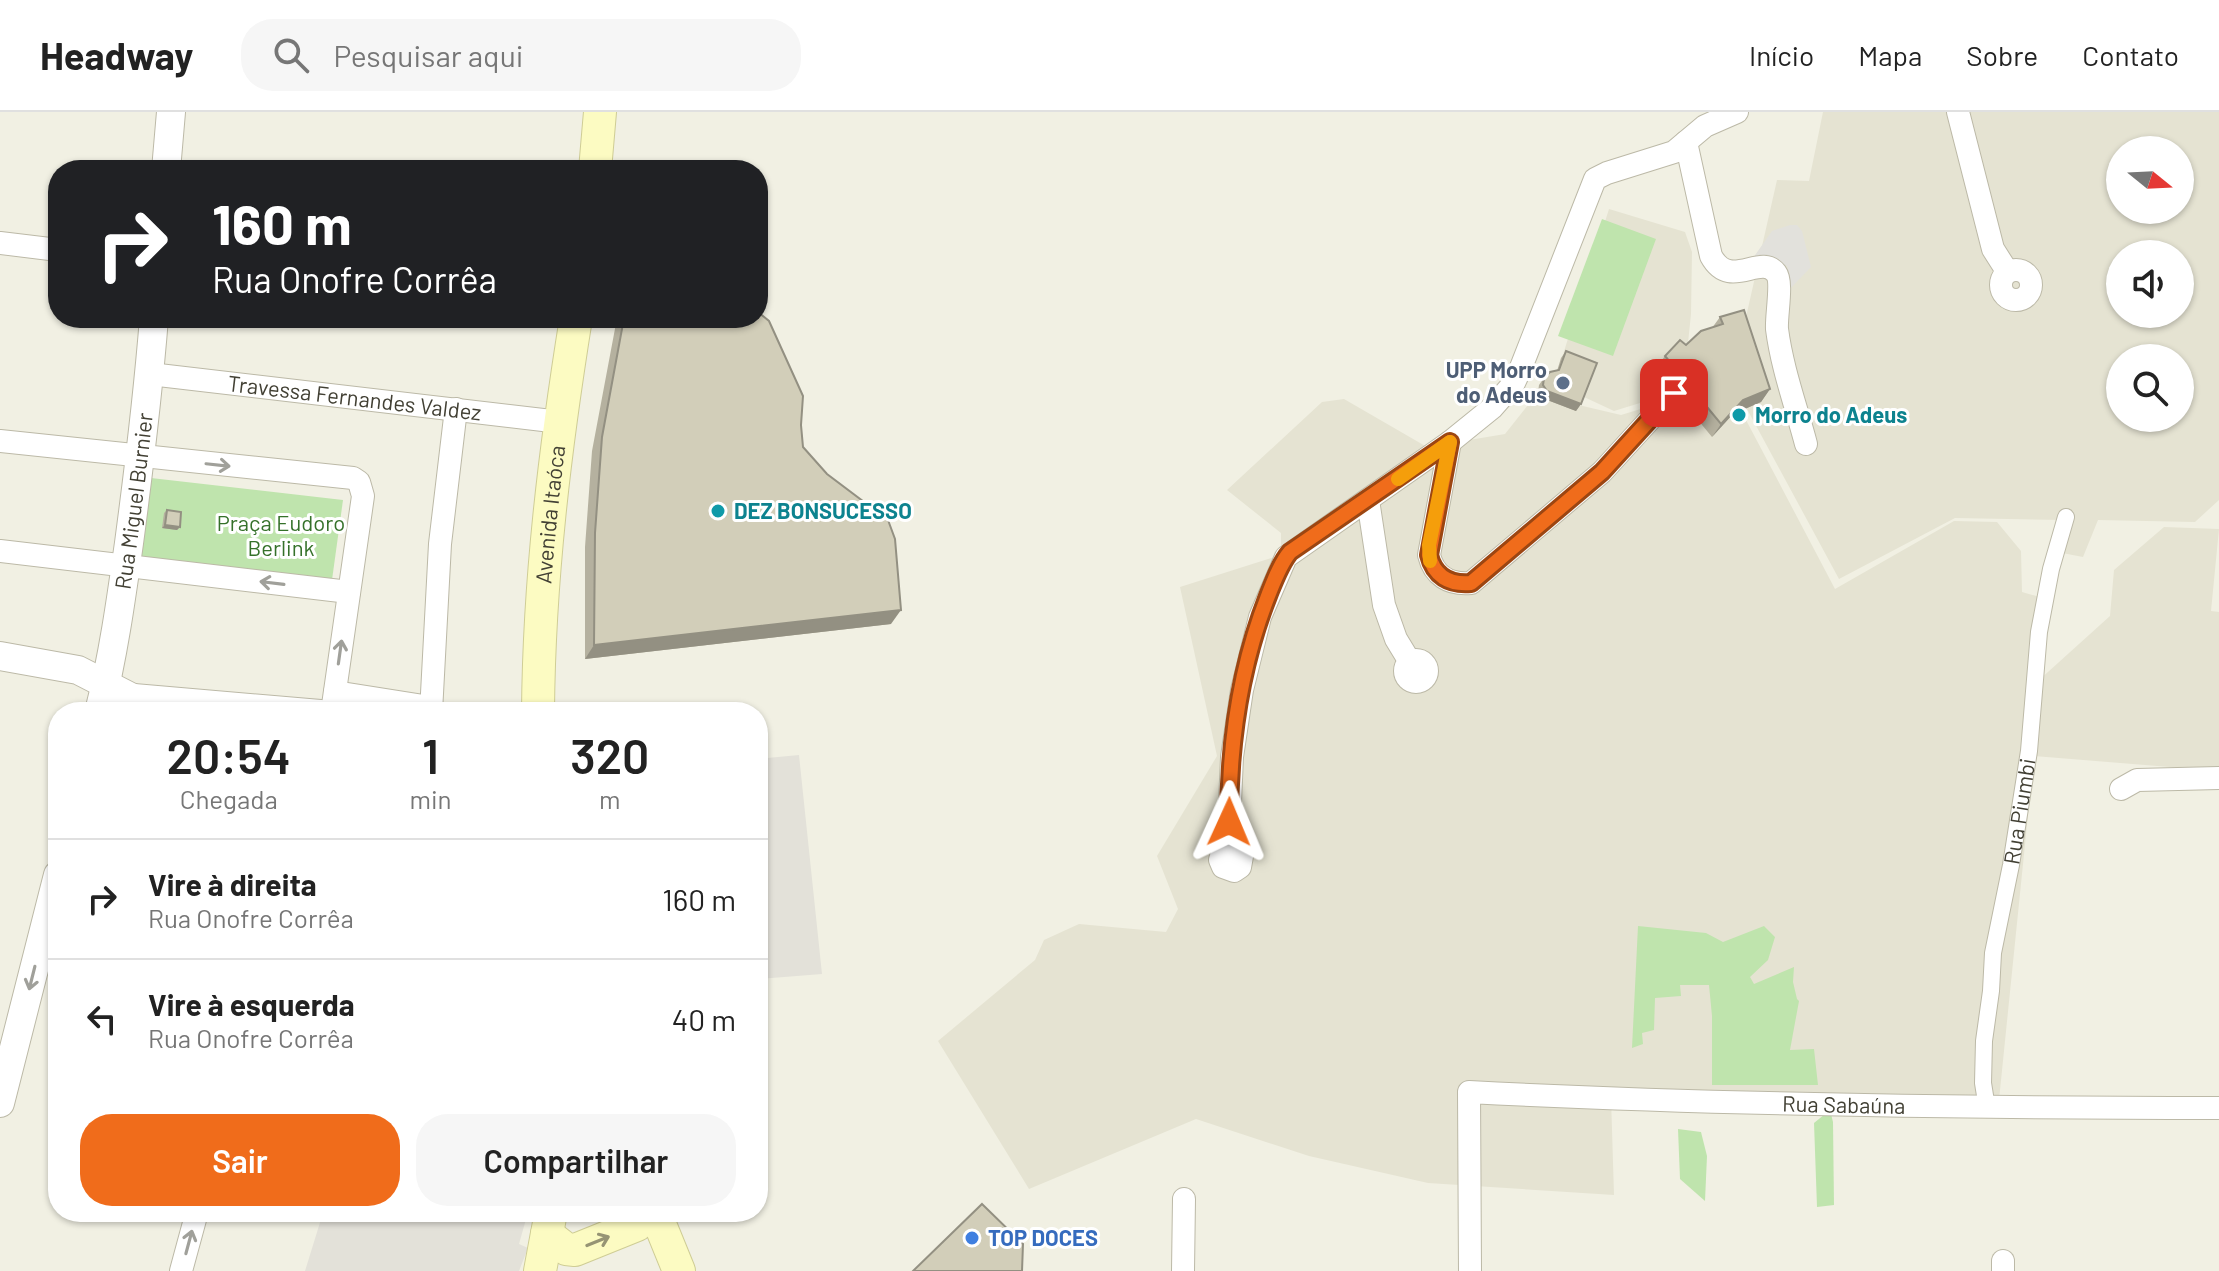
<!DOCTYPE html>
<html lang="pt">
<head>
<meta charset="utf-8">
<style>
  :root { --surface:#fff; --page:#f6f6f6; --text:#222; --muted:#767676; --line:#e0e0e0; --accent:#f06c1b }
  body { margin:0; font-family:Barlow,sans-serif; background:var(--page); color:var(--text); height:100vh; display:flex; flex-direction:column; font-size:30px; white-space:nowrap }
  * { box-sizing:border-box; margin:0 }
  p { font-size:26px; color:var(--muted) }
  .icon { flex:none; width:44px; height:44px; fill:none; stroke:currentColor; stroke-width:2; stroke-linecap:round; stroke-linejoin:round }
  .map { position:relative; flex:1; overflow:hidden }
  .panel { position:absolute; left:48px; top:590px; width:720px; height:520px; display:flex; flex-direction:column; background:var(--surface); border-radius:32px; box-shadow:0 2px 6px #0004 }
  .panel>* { flex:none }
  .banner { position:absolute; left:48px; top:48px; width:720px; height:168px; border-radius:32px; box-shadow:0 2px 6px #0004; background:#202124; color:#fff; overflow:hidden }
  .needle { width:52px; rotate:108deg }
  .tools { position:absolute; left:2106px; top:24px; display:grid; gap:16px }
  .tools a { display:grid; place-items:center; width:88px; height:88px; border-radius:50%; background:var(--surface); box-shadow:0 2px 6px #0004; font-size:40px }
  .pin { position:absolute; display:grid; place-items:center; width:68px; height:68px; color:#fff; margin:-34px; border-radius:16px; box-shadow:0 4px 12px #0006 }
  .me { position:absolute; width:88px; margin:-44px; rotate:1deg; stroke-linejoin:round; filter:drop-shadow(0 0 6px #0008) }
  .turn { display:flex; align-items:center; gap:28px; height:168px; padding:0 32px; font-size:36px }
  .turn .icon { width:104px; height:104px; stroke-width:2.5 }
  .turn b { display:block; font-size:56px; line-height:68px }
  .eta { display:flex; justify-content:space-evenly; align-items:center; height:136px; text-align:center }
  .eta b { font-size:48px; font-weight:600; line-height:56px }
  .primary-button { display:flex; gap:16px; margin-top:auto; padding:16px 32px }
  .primary-button a { flex:1; height:92px; border-radius:32px; background:var(--accent); color:#fff; font-size:32px; font-weight:600; line-height:92px; text-align:center }
  .primary-button a+a { background:var(--page); color:var(--text) }
  ul { padding:0; list-style:none }
  li { display:flex; align-items:center; gap:24px; height:120px; padding:0 32px; border-top:2px solid var(--line) }
  li div { flex:1 }
  li b { display:block; font-size:30px }
  li em { font-style:normal }
  header { display:flex; align-items:center; gap:48px; box-sizing:border-box; height:112px; padding:0 40px; background:var(--surface); border-bottom:2px solid var(--line) }
  header strong { font-size:38px }
  nav { display:flex; gap:44px; margin-inline-start:auto; font-size:28px }
  .search { width:560px; height:72px; background:var(--page); display:flex; align-items:center; gap:20px; box-sizing:border-box; padding:0 28px; border-radius:32px; color:var(--muted); font-size:30px }
  .map>svg:first-child { display:block }
  .residential { fill:#e5e3d2; fill-rule:evenodd }
  .industrial { fill:#e3e1d9 }
  .green { fill:#bfe4ad }
  .parking { fill:#e2e1dc }
  .lines { fill:none; stroke-linecap:round; stroke-linejoin:round }
  .pedestrian-casing { stroke:#bcb9a7; stroke-width:18 }
  .minor-casing { stroke:#bcb9a7; stroke-width:24 }
  .tertiary-casing { stroke:#bcb9a7; stroke-width:30 }
  .secondary-casing { stroke:#cfcd95; stroke-width:34 }
  .pedestrian { stroke:#fff; stroke-width:16 }
  .minor { stroke:#fff; stroke-width:22 }
  .tertiary { stroke:#fff; stroke-width:28 }
  .secondary { stroke:#fcfbc2; stroke-width:32 }
  .wall { fill:#b5b19f }
  .shaded-wall { fill:#939082 }
  .building { fill:#d2ceb9; stroke:#939082; stroke-width:2 }
  .oneway { stroke:#a0a09a }
  .oneway2 { stroke:#969474 }
  .route-casing { stroke:#9c4612; stroke-width:20 }
  .route { stroke:#f06c1b; stroke-width:14 }
  .slow { stroke:#f59e0b; stroke-width:14 }
  .service-dot { fill:#5c6f8a; stroke:#fff; stroke-width:3 }
  .culture-dot { fill:#0f9aa8; stroke:#fff; stroke-width:3 }
  .shop-dot { fill:#3f7fe0; stroke:#fff; stroke-width:3 }
  .labels { text-anchor:middle; stroke-width:6; stroke-linejoin:round; paint-order:stroke }
  .service-label { font-size:22px; font-weight:bold; fill:#4e5e75; stroke:#fff; text-anchor:end }
  .street-label { font-size:22px; fill:#424034; stroke:#fff }
  .culture-label { font-size:22px; font-weight:bold; fill:#0d838f; stroke:#fff; text-anchor:start }
  .park-label { font-size:22px; fill:#35712a; stroke:#fff }
  .shop-label { font-size:22px; font-weight:bold; fill:#366cbe; stroke:#fff; text-anchor:start }
</style>
</head>
<body>
<header>
<strong>Headway</strong>
<div class="search"><svg class="icon" aria-label="search" viewBox="0 0 24 24"><circle cx="10" cy="10" r="6"/><path d="M15 15l6 6"/></svg>Pesquisar aqui</div>
<nav><a>Início</a><a>Mapa</a><a>Sobre</a><a>Contato</a></nav>
</header>
<div class="map">
<svg width="2219" height="1159" viewBox="0 0 2219 1159">
  <rect width="100%" height="100%" fill="#f1f0e3"/>
  <!-- residential -->
  <g class="residential">
    <path d="M1823,0h396v388l-24,22 -97,-2 -15,37 -26,-5 7,-32 -109,-2 -116,61 -99,-183 -61,-5 -65,20 -60,-28 55,-174 76,23 7,20 -1,62 -3,29 51,5 38,-168 32,1zM2120,38h60v60h-60zM2120,142h60v60h-60zM2120,246h60v60h-60z"/>
    <path d="M1536,283l85,20 62,-19 53,5 99,188 119,-68 43,1 24,29 1,41 28,8 -12,81 72,-65 4,-46 50,-43 55,2 -8,82 8,1v159l-185,-15 -35,344 -388,-3 3,98 -186,-12 -119,-27 -113,-37 -167,70 -91,-148 97,-81 9,-20 35,-16 87,8 12,-23 -21,-53 60,-100 -37,-169 101,-32v-22l-54,-43 95,-88 22,-3 83,48 78,-13z"/>
  </g>
  <!-- industrial -->
  <g class="industrial">
    <path d="M799,643l23,219 -64,5v-220z"/>
    <path d="M308,1100h220l-9,32 9,4 -9,23h-214l17,-55z"/>
  </g>
  <!-- green -->
  <g class="green">
    <path d="M1602,107l54,20 -43,117 -55,-20z"/>
    <path d="M151,366l192,22 -11,80 -192,-22z"/>
    <path d="M1638,814l68,7 17,9 41,-16 11,11 -7,23 -18,17 4,7 40,-17 -1,15 4,17 2,2 -9,49 24,-1 4,36h-106v-69l-3,-31h-29l1,11 -26,2 -1,32 -12,3 1,11 -11,4z"/>
    <path d="M1830,998l3,12 1,83 -17,2 -3,-84z"/>
    <path d="M1678,1017l23,3 6,24 -2,45 -25,-22z"/>
  </g>
  <!-- parking -->
  <path class="parking" d="M1790,113h7l5,6 9,36 -24,25 2,-14 -2,-12 -34,-8 19,-27z"/>
  <g class="lines">
    <defs>
      <g id="pedestrian">
        <path id="s1" d="M1987,996l-4,-25 1,-42 7,-50 2,-38 18,-88 18,-114 10,-119 12,-63 15,-52"/>
      </g>
      <g id="minor">
        <path d="M1958,0l35,137 14,22"/>
        <path d="M1686,30l25,114c19,35 49,-3 65,17 7,9 0,43 1,56 5,39 19,77 29,115"/>
        <path d="M0,131l58,7"/>
        <circle cx="2016" cy="173" r="15"/>
        <path id="s2" d="M150,262l410,48"/>
        <path d="M0,329l353,37 6,4 4,14 -31,216"/>
        <path d="M1450,330l-21,113c5,21 20,30 42,28l131,-111 72,-79"/>
        <path d="M1368,388l16,105 12,34 14,23"/>
        <path d="M0,439l349,41"/>
        <circle cx="1416" cy="559" r="11"/>
        <path d="M335,580l95,15"/>
        <path d="M134,583l198,17"/>
        <path d="M431,600l9,-168 16,-135"/>
        <path d="M2121,677l16,-9 82,-2"/>
        <path d="M1228,736l8,1 6,7 -2,11 -6,4 -11,-4 -3,-7 2,-7 6,-5 4,-91 10,-67 18,-73 26,-60 164,-115 42,-34 22,-25 6,-13 75,-191 12,-6 67,-21 31,-26 32,-14"/>
        <path d="M2003,1149v10"/>
        <path d="M181,1159l16,-59"/>
        <path d="M1183,1159l1,-72"/>
        <path id="s3" d="M1470,1159l-1,-179c250,13 500,16 750,16"/>
      </g>
      <g id="tertiary">
        <path d="M166,58l5,-58"/>
        <path d="M0,544l78,14 82,42"/>
        <path id="s4" d="M99,600c14,-55 22,-112 30,-169 10,-75 19,-150 25,-225"/>
        <path d="M0,991l58,-228"/>
      </g>
      <g id="secondary">
        <path d="M595,58l5,-58"/>
        <path id="s5" d="M538,600c1,-133 17,-263 38,-394"/>
        <path d="M655,1100l24,59"/>
        <path d="M547,1122l19,15 9,1 62,-25 7,-13"/>
        <path d="M540,1159l11,-59"/>
      </g>
    </defs>
    <!-- pedestrian casing -->
    <use href="#pedestrian" class="pedestrian-casing"/>
    <!-- minor casing -->
    <use href="#minor" class="minor-casing"/>
    <!-- tertiary casing -->
    <use href="#tertiary" class="tertiary-casing"/>
    <!-- secondary casing -->
    <use href="#secondary" class="secondary-casing"/>
    <!-- pedestrian -->
    <use href="#pedestrian" class="pedestrian"/>
    <!-- minor -->
    <use href="#minor" class="minor"/>
    <!-- tertiary -->
    <use href="#tertiary" class="tertiary"/>
    <!-- secondary -->
    <use href="#secondary" class="secondary"/>
  </g>
  <!-- wall -->
  <g class="wall">
    <path d="M1720,205l50,72 -9,13 -28,12 -21,23 -28,-34 4,-8 -4,-12 -8,-4 -10,3 -11,-13 10,-13 21,-11 26,-17z"/>
    <path d="M617,206h141l43,107 2,22 88,177 -306,35v-112l7,-96z"/>
    <path d="M1566,239l15,53 -5,7 -34,-13 -4,-6 1,-7 5,-7 13,-7 4,-13z"/>
    <path d="M167,398l13,17 -3,3 -15,-2 2,-15z"/>
  </g>
  <!-- shaded-wall -->
  <g class="shaded-wall">
    <path d="M1686,254l-10,13 -10,3 9,-14z"/>
    <path d="M1770,277l-9,13 -28,12 -21,23 9,-13 22,-24z"/>
    <path d="M1547,279l34,13 -5,7 -34,-13z"/>
    <path d="M165,413l15,2 -3,3 -15,-2z"/>
    <path d="M901,498l-10,14 -306,35 9,-14z"/>
  </g>
  <!-- building -->
  <g class="building">
    <path d="M1744,198l26,79 -27,11 -22,24 -28,-34 4,-9 -3,-11 -8,-4 -11,2 -10,-12 15,-16 6,5 15,-14 22,-7 -3,-7z"/>
    <path d="M758,200l11,9 34,75 -2,29 2,22 24,27 61,46 7,19 6,71 -307,35 1,-112 7,-96 22,-119h134z"/>
    <path d="M1566,239l31,12 -16,41 -34,-13 -4,-6 1,-7 6,-6 9,-2z"/>
    <path d="M167,398l14,2 -1,15 -15,-2z"/>
    <path d="M982,1092l41,40 -1,27h-109z"/>
  </g>
  <!-- one-way arrows -->
  <defs><path id="oneway-shaft" d="M-6 0H5M1.5-3L5.5 0L1.5 3" fill="none" stroke-width="1.6" stroke-linecap="round" stroke-linejoin="round" transform="scale(2)"/></defs>
  <g class="oneway">
    <use href="#oneway-shaft" transform="translate(218 353) rotate(6)"/>
    <use href="#oneway-shaft" transform="translate(272 471) rotate(-173)"/>
    <use href="#oneway-shaft" transform="translate(340 540) rotate(-82)"/>
    <use href="#oneway-shaft" transform="translate(32 866) rotate(104)"/>
    <use href="#oneway-shaft" transform="translate(189 1130) rotate(-75)"/>
  </g>
  <use class="oneway2" href="#oneway-shaft" transform="translate(598 1129) rotate(-22)"/>
  <g class="lines">
    <defs>
      <path id="route" d="M1229,710c0,-76 11,-155 39,-226 6,-15 12,-32 22,-44l160,-110 -21,113c5,21 20,30 42,28l131,-111 72,-79"/>
    </defs>
    <!-- route casing -->
    <use href="#route" class="route-casing"/>
    <!-- route -->
    <use href="#route" class="route"/>
    <!-- slow -->
    <path class="slow" d="M1398,367l52,-37 -21,103 1,16"/>
  </g>
  <!-- markers -->
  <circle class="service-dot" cx="1563" cy="271" r="8"/>
  <g class="culture-dot">
    <circle cx="1739" cy="303" r="8"/>
    <circle cx="718" cy="399" r="8"/>
  </g>
  <circle class="shop-dot" cx="972" cy="1126" r="8"/>
  <g class="labels">
    <!-- service labels -->
    <g class="service-label">
      <text x="1547" y="266">UPP Morro<tspan x="1547" dy="25">do Adeus</tspan></text>
    </g>
    <!-- street labels -->
    <g class="street-label">
      <text dy="8" stroke="none"><textPath href="#s2" startOffset="206">Travessa Fernandes Valdez</textPath></text>
      <text dy="8" stroke="none"><textPath href="#s4" startOffset="214">Rua Miguel Burnier</textPath></text>
      <text dy="8" stroke="none"><textPath href="#s5" startOffset="198">Avenida Itaóca</textPath></text>
      <text dy="8" stroke="none"><textPath href="#s1" startOffset="300">Rua Piumbi</textPath></text>
      <text dy="8" stroke="none"><textPath href="#s3" startOffset="554">Rua Sabaúna</textPath></text>
    </g>
    <!-- culture labels -->
    <g class="culture-label">
      <text x="1755" y="311">Morro do Adeus</text>
      <text x="734" y="407">DEZ BONSUCESSO</text>
    </g>
    <!-- park labels -->
    <g class="park-label">
      <text x="281" y="419">Praça Eudoro<tspan x="281" dy="25">Berlink</tspan></text>
    </g>
    <!-- shop labels -->
    <g class="shop-label">
      <text x="988" y="1134">TOP DOCES</text>
    </g>
  </g>
</svg>
<div class="tools">
<a><svg class="needle" viewBox="-14 -14 28 28"><path d="M0-13l5 13h-10z" fill="#e53935"/><path d="M0 13l5-13h-10z" fill="#767676"/></svg></a>
<a><svg class="icon" aria-label="sound" viewBox="0 0 24 24"><path d="M4 9h4l5-4v14l-5-4H4zM17 9q2 3 0 6"/></svg></a>
<a><svg class="icon" aria-label="search" viewBox="0 0 24 24"><circle cx="10" cy="10" r="6"/><path d="M15 15l6 6"/></svg></a>
</div>
<div class="pin" style="left:1674px;top:281px;background:#d93025"><svg class="icon" aria-label="arrive" viewBox="0 0 24 24"><path d="M6 21V4h12l-3 4 3 4H6"/></svg></div>
<svg class="me" style="left:1229px;top:710px" viewBox="-20 -20 40 40"><path d="M0-17L14 15 0 8-14 15z" fill="#f06c1b" stroke="#fff" stroke-width="4"/></svg>
<div class="banner">
<div class="turn"><svg class="icon" aria-label="right" viewBox="0 0 24 24"><path d="M7 20v-9h11M14 6l5 5-5 5"/></svg><div><b>160 m</b>Rua Onofre Corrêa</div></div>
</div>
<section class="panel">
<div class="eta">
<div><b>20:54</b><p>Chegada</p></div>
<div><b>1</b><p>min</p></div>
<div><b>320</b><p>m</p></div>
</div>
<ul>
<li><svg class="icon" aria-label="right" viewBox="0 0 24 24"><path d="M7 20v-9h11M14 6l5 5-5 5"/></svg><div><b>Vire à direita</b><p>Rua Onofre Corrêa</p></div><em>160 m</em></li>
<li><svg class="icon" aria-label="left" viewBox="0 0 24 24"><path d="M17 20v-9H6M10 6l-5 5 5 5"/></svg><div><b>Vire à esquerda</b><p>Rua Onofre Corrêa</p></div><em>40 m</em></li>
</ul>
<div class="primary-button"><a>Sair</a><a>Compartilhar</a></div>
</section>
</div>
</body>
</html>
